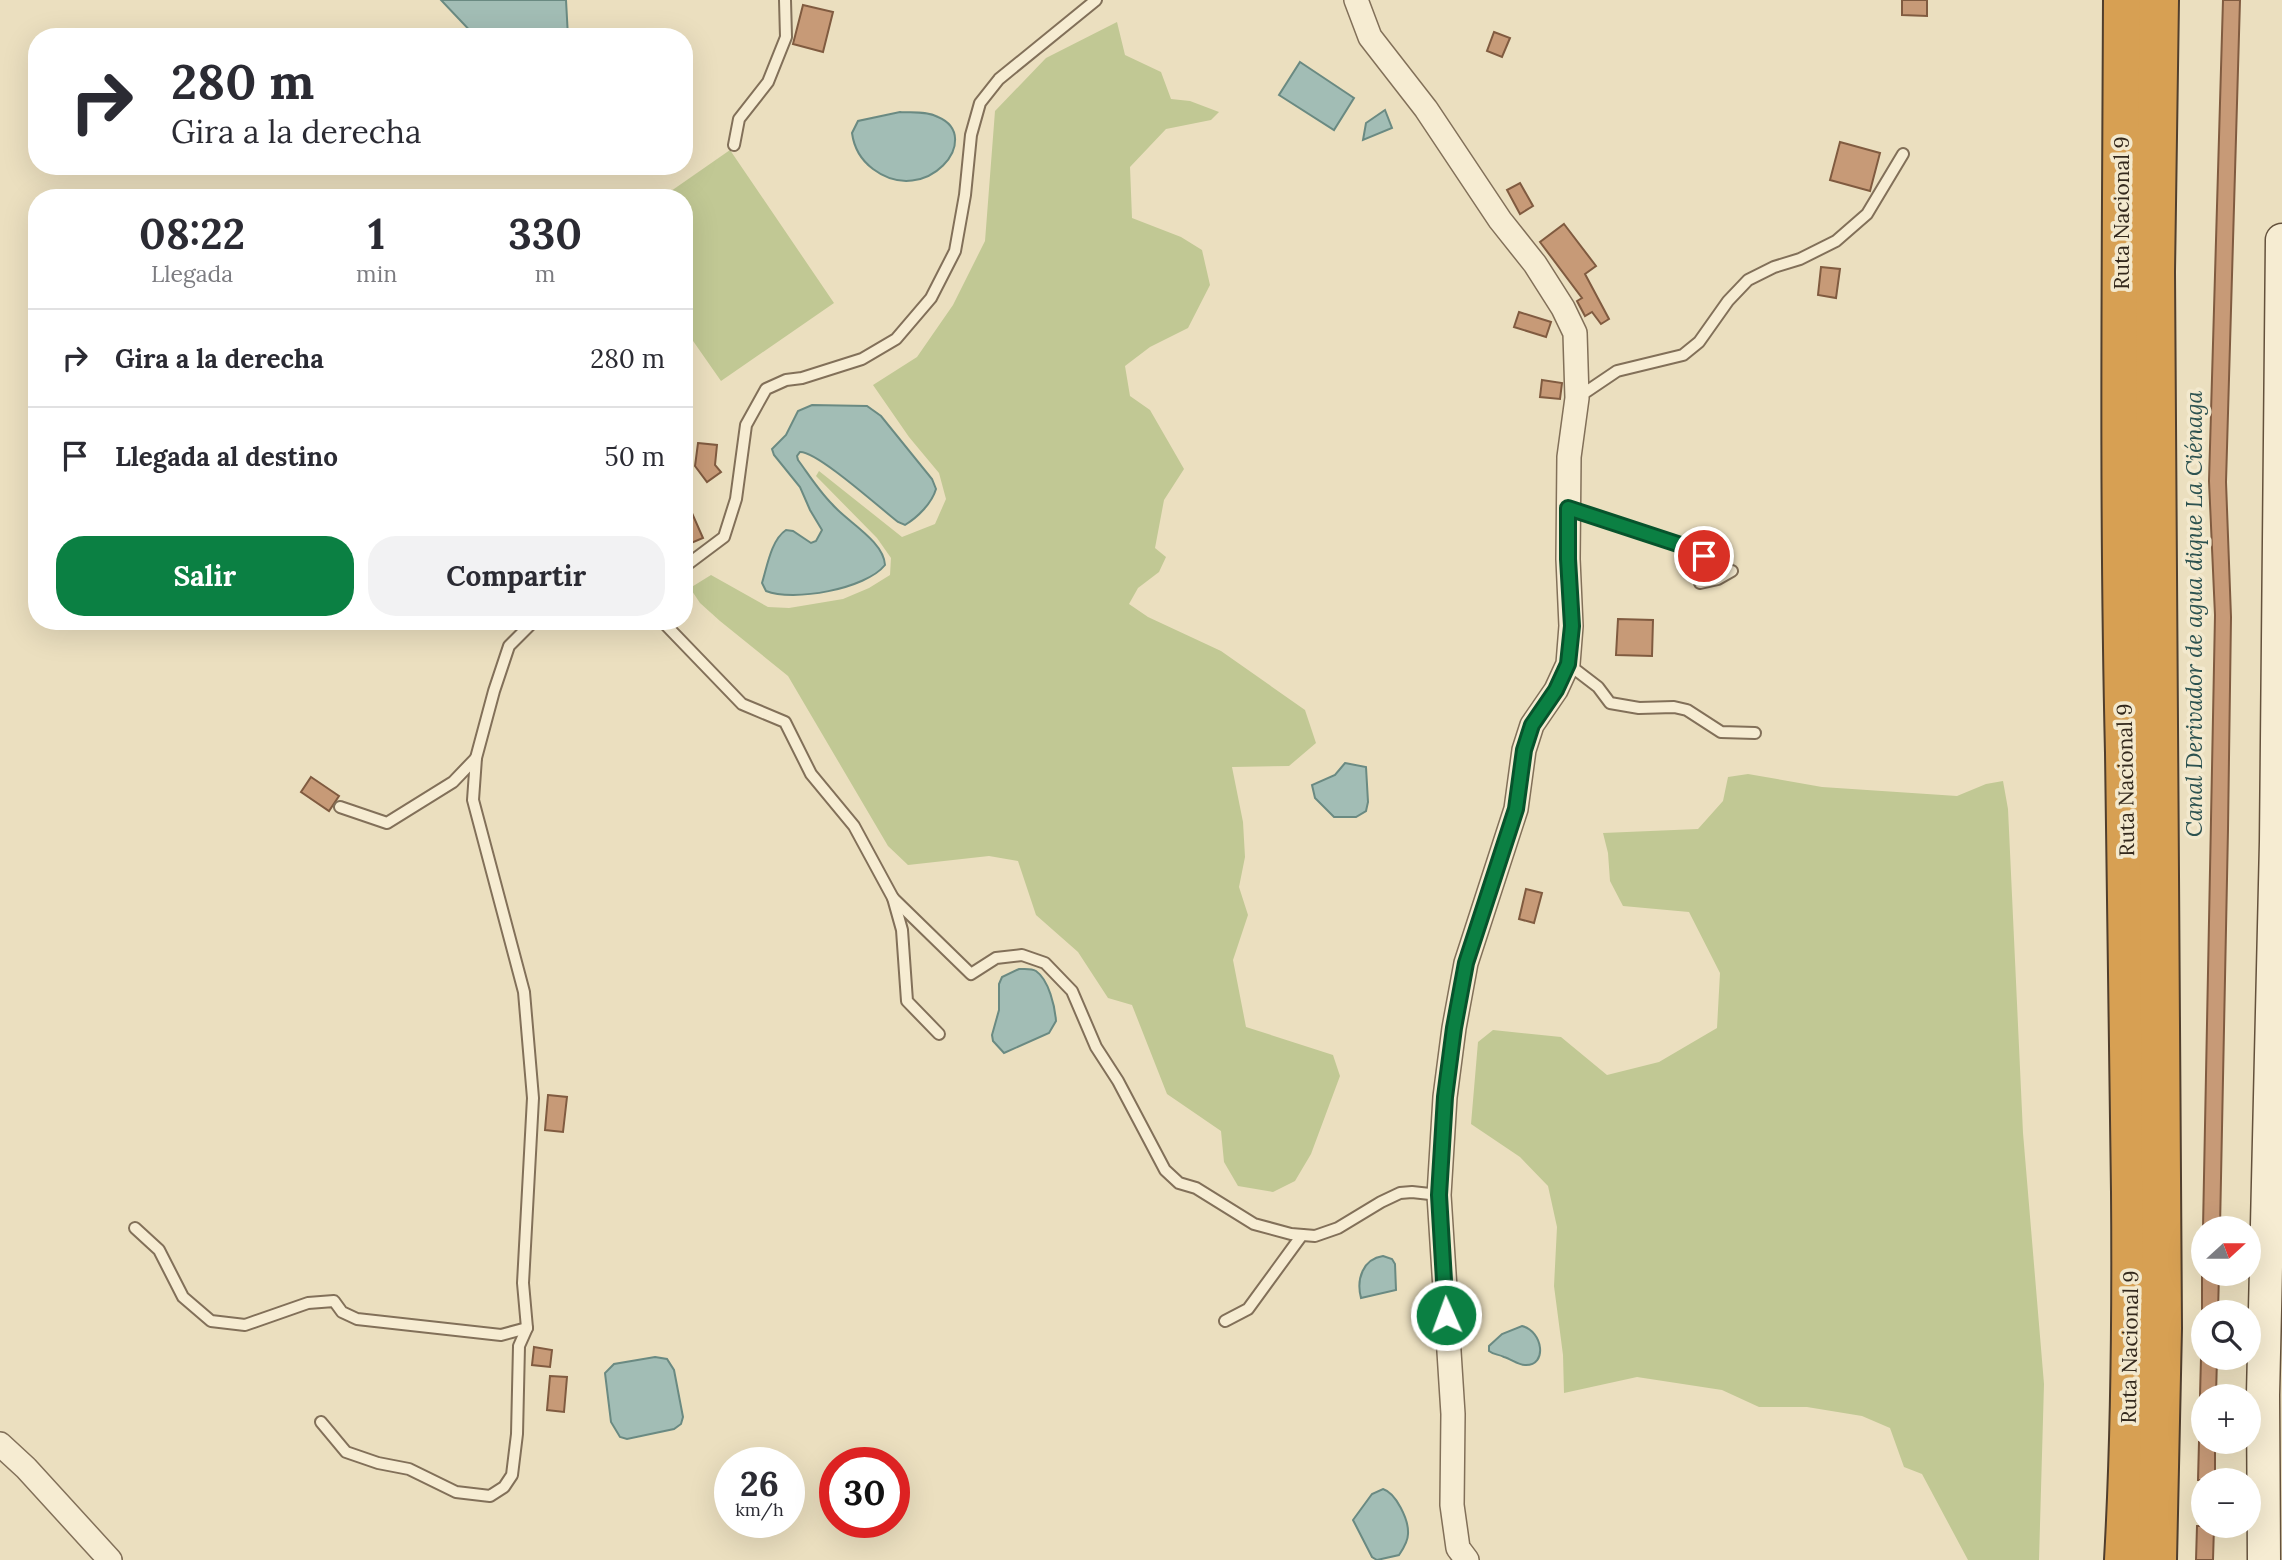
<!DOCTYPE html>
<html lang="es">
<head>
<meta charset="utf-8">
<style>
  :root { --surface:#fff; --page:#f2f2f3; --text:#2b2b33; --muted:#7c7c81; --line:#e1e1e2; --accent:#0b8043 }
  body { margin:0; font-family:Lora,serif; background:var(--page); color:var(--text); height:100vh; display:flex; flex-direction:column; font-size:26px; white-space:nowrap }
  * { box-sizing:border-box; margin:0 }
  p { font-size:23px; color:var(--muted) }
  .icon { flex:none; width:38px; height:38px; fill:none; stroke:currentColor; stroke-width:2; stroke-linecap:round; stroke-linejoin:round }
  .map { position:relative; flex:1; overflow:hidden }
  .side { position:absolute; left:28px; top:189px; width:665px; height:441px; display:flex; flex-direction:column; background:var(--surface); border-radius:28px; box-shadow:0 7px 28px #0002 }
  .side>* { flex:none }
  .top-card { position:absolute; left:28px; top:28px; width:665px; height:147px; border-radius:28px; box-shadow:0 7px 28px #0002; background:#fff; color:var(--text); overflow:hidden }
  .needle { width:46px; rotate:69deg }
  .buttons { position:absolute; left:2191px; top:1216px; display:grid; gap:14px }
  .buttons a { display:grid; place-items:center; width:70px; height:70px; border-radius:50%; background:var(--surface); box-shadow:0 7px 28px #0002; font-size:35px }
  .speed { position:absolute; left:714px; top:1447px; display:flex; gap:14px; font-size:35px; font-weight:700; text-align:center }
  .speed>* { display:grid; place-content:center; width:91px; height:91px; border-radius:50%; background:var(--surface); box-shadow:0 7px 28px #0002; line-height:1 }
  .speed small { font-size:18px; font-weight:400 }
  .speed .limit { border:10px solid #d22; background:#fff; color:#111 }
  .pin { position:absolute; display:grid; place-items:center; width:60px; height:60px; color:#fff; margin:-30px; border:4px solid #fff; border-radius:50%; box-shadow:0 2px 7px #0007 }
  .me { position:absolute; width:77px; margin:-38px; rotate:358deg; stroke-linejoin:round; filter:drop-shadow(0 0 5px #0008) }
  .turn { display:flex; align-items:center; gap:24px; height:147px; padding:0 28px; font-size:32px }
  .turn .icon { width:91px; height:91px; stroke-width:2.5 }
  .turn b { display:block; font-size:49px; line-height:60px }
  .eta { display:flex; justify-content:space-evenly; align-items:center; height:119px; text-align:center }
  .eta b { font-size:42px; font-weight:700; line-height:49px }
  .primary-button { display:flex; gap:14px; margin-top:auto; padding:14px 28px }
  .primary-button a { flex:1; height:80px; border-radius:28px; background:var(--accent); color:#fff; font-size:28px; font-weight:700; line-height:80px; text-align:center }
  .primary-button a+a { background:var(--page); color:var(--text) }
  ul { padding:0; list-style:none }
  li { display:flex; align-items:center; gap:21px; height:98px; padding:0 28px; border-top:2px solid var(--line) }
  li div { flex:1 }
  li b { display:block; font-size:26px }
  li em { font-style:normal }
  .map>svg:first-child { display:block }
  .green { fill:#c1c894 }
  .water { fill:#a2bdb5; stroke:#6a8a82; stroke-width:2 }
  .building { fill:#c79a77; stroke:#805b40; stroke-width:2 }
  .lines { fill:none; stroke-linecap:round; stroke-linejoin:round }
  .lane-casing { stroke:#827059; stroke-width:14 }
  .street-casing { stroke:#827059; stroke-width:26 }
  .secondary-casing { stroke:#64513c; stroke-width:35 }
  .highway-casing { stroke:#503e2d; stroke-width:42 }
  .lane { stroke:#f6ecd2; stroke-width:10 }
  .street { stroke:#f6ecd2; stroke-width:23 }
  .secondary { stroke:#f6ecd2; stroke-width:32 }
  .highway { stroke:#d7a053; stroke-width:38 }
  .route-casing { stroke:#07532c; stroke-width:18 }
  .route { stroke:#0b8043; stroke-width:12 }
  .labels { text-anchor:middle; stroke-width:7; stroke-linejoin:round; paint-order:stroke }
  .street-label { font-size:21px; fill:#33281c; stroke:#f3e9ce }
  .water-label { font-size:23px; font-style:italic; fill:#2c5250; stroke:#f3e9ce }
</style>
</head>
<body>
<div class="map">
<svg width="2282" height="1560" viewBox="0 0 2282 1560">
  <rect width="100%" height="100%" fill="#ebdfbf"/>
  <!-- green -->
  <g class="green">
    <path d="M1117,22l8,33 36,17 10,27 19,2 29,11 -8,8 -45,9 -36,38 2,51 49,19 21,13 8,35 -22,43 -38,19 -25,19 5,30 20,14 34,59 -20,31 -9,48 11,9 -7,15 -21,16 -9,16 19,13 73,34 84,59 11,33 -27,23 -57,1 11,55 2,35 -6,30 9,28 -15,45 13,67 87,28 7,21 -29,78 -16,27 -22,11 -35,-6 -14,-24 -3,-31 -54,-37 -35,-89 -24,-7 -30,-46 -42,-37 -18,-54 -29,-5 -81,9 -20,-19 -100,-170 -68,-55 -20,-18 -10,-15 21,-13 57,32 21,1 54,-9 26,-11 21,-13 1,-17 -14,-20 -61,-62 3,-5 83,66 33,-13 11,-25 -7,-26 -30,-36 -36,-52 44,-28 36,-52 32,-64 10,-130 51,-53z"/>
    <path d="M730,150l104,153 -113,78 -37,-53v-130h-23z"/>
    <path d="M1748,774l74,13 135,9 29,-12 17,-3 5,28 15,324 21,251 -5,176h-71l-46,-86 -18,-7 -14,-39 -28,-12 -55,-9h-48l-37,-17 -85,-13 -73,16 -1,-38 -9,-69 3,-59 -9,-41 -28,-29 -49,-33 7,-82 15,-12 68,7 46,38 52,-13 58,-34 3,-55 -31,-61 -66,-6 -13,-25 -2,-28 -5,-20 95,-4 25,-28 5,-24z"/>
  </g>
  <!-- water -->
  <g class="water">
    <path d="M441,0h125l2,37h-92z"/>
    <path d="M1300,62l54,36 -20,32 -55,-35z"/>
    <path d="M1385,110l7,18 -29,12 3,-17z"/>
    <path d="M900,112c12,1 27,-1 38,5 47,20 -12,92 -65,52 -12,-9 -19,-21 -21,-36l6,-12z"/>
    <path d="M812,405l55,1 14,10 51,63 4,10c-4,14 -18,28 -31,36l-7,-3c-17,-13 -81,-71 -98,-70l-3,4 1,4c11,15 21,31 34,44 14,17 52,37 53,61 -19,24 -92,37 -119,26l-4,-8c5,-16 9,-43 24,-53l7,1 18,12 5,-2 6,-11 -12,-20 -10,-23 -26,-32 -2,-6 14,-14 12,-24z"/>
    <path d="M1345,763l21,4 2,35 -2,9 -10,6h-22l-19,-19 -3,-13 23,-10z"/>
    <path d="M1019,969c6,0 12,-1 17,2 13,9 19,36 20,50l-7,12 -45,20 -11,-12 -1,-6 7,-25v-26l3,-7z"/>
    <path d="M1383,1256l9,3 3,5 1,26 -35,8c-5,-19 2,-39 22,-42z"/>
    <path d="M1522,1326c21,5 26,40 3,39 -7,0 -14,-6 -21,-8 -6,-3 -10,-2 -15,-6v-5l13,-12z"/>
    <path d="M655,1357l12,2 7,11 9,47 -2,7 -7,5 -47,10 -7,-2 -9,-15 -6,-49 9,-9z"/>
    <path d="M1383,1489c13,4 26,31 25,45 0,8 -5,15 -9,21l-22,5 -5,-3 -19,-37 19,-26z"/>
  </g>
  <!-- building -->
  <g class="building">
    <path d="M1902,0h25v16l-25,-1z"/>
    <path d="M2223,0h17l-14,482 5,135 -3,212 -8,399h-17l12,-613 -6,-134z"/>
    <path d="M803,5l30,7 -10,40 -30,-8z"/>
    <path d="M1494,32l16,6 -8,19 -15,-6z"/>
    <path d="M1840,142l40,11 -10,38 -40,-11z"/>
    <path d="M1520,183l13,23 -13,8 -13,-24z"/>
    <path d="M1564,224l32,42 -11,8 24,45 -8,5 -9,-12 -7,4 -8,-15 5,-3 -42,-56z"/>
    <path d="M1821,267l19,2 -4,29 -18,-3z"/>
    <path d="M1519,312l32,10 -5,15 -32,-10z"/>
    <path d="M1542,380l20,3 -2,16 -20,-2z"/>
    <path d="M698,443l19,2 -2,20 6,7 -14,10 -12,-16z"/>
    <path d="M684,495l19,43 -19,8z"/>
    <path d="M1618,619l35,1 -1,36 -36,-1z"/>
    <path d="M311,777l28,19 -10,15 -28,-19z"/>
    <path d="M1526,889l16,4 -8,30 -15,-4z"/>
    <path d="M548,1095l19,2 -4,35 -18,-2z"/>
    <path d="M2202,1274h17l-1,38h-16z"/>
    <path d="M534,1347l18,3 -2,17 -18,-2z"/>
    <path d="M2201,1358h16l-1,38h-16z"/>
    <path d="M550,1376l17,1 -3,35 -17,-2z"/>
    <path d="M2199,1442h16v38h-17z"/>
    <path d="M2197,1526h17l-1,34h-17z"/>
  </g>
  <g class="lines">
    <defs>
      <g id="lane">
        <path d="M734,145l5,-26 29,-37 18,-45 -1,-37"/>
        <path d="M1577,398l40,-27 66,-16 16,-13 29,-41 20,-21 26,-13 26,-8 36,-18 31,-27 36,-60"/>
        <path d="M1568,508l127,42 9,6 2,14 -6,13 18,-4 14,-8"/>
        <path d="M684,567l40,-30 12,-38 10,-74 20,-36 20,-9 16,-2 60,-19 34,-20 35,-41 24,-47 10,-56 6,-60 9,-32 19,-24 97,-79"/>
        <path d="M662,621l80,83 43,18 26,52 43,52 39,72 9,32 5,71 32,33"/>
        <path d="M1568,664l30,23 12,16 29,5 35,-1 13,3 34,22 34,1"/>
        <path d="M340,807l47,16 66,-41 23,-24"/>
        <path d="M893,898l78,76 25,-16 26,-3 23,8 27,28 24,56 22,34 47,89 14,13 17,5 58,36 37,10 24,2 23,-8 43,-26 19,-9 12,-1 27,3"/>
        <path d="M135,1228l24,22 24,47 28,24 34,4 63,-22 26,-2 8,11 15,7 144,16 26,-7"/>
        <path d="M1225,1321l23,-12 54,-74"/>
        <path d="M321,1422l25,30 32,11 31,6 47,23 34,4 14,-9 8,-12 5,-41 2,-88 8,-18 -4,-45 10,-185 -9,-106 -51,-192 3,-42 18,-67 15,-45 23,-23 5,-2"/>
      </g>
      <g id="street">
        <path d="M1356,0l14,37 56,72 74,111 35,44 28,44 12,25 2,65 -8,59 -1,102 3,67 -3,38 -12,26 -24,35 -8,25 -8,59 -50,154 -12,65 -9,69 -6,98 14,219 -1,91 6,43 9,12"/>
        <path d="M0,1444l26,24 84,92"/>
      </g>
      <path id="secondary" d="M2264,1560l-1,-165 13,-553 6,-602"/>
      <g id="highway">
        <path d="M2123,0c-1,251 -4,502 2,753 2,146 5,292 6,439 1,122 0,245 -7,368"/>
        <path d="M2157,1560l5,-232 -7,-1056 4,-272"/>
      </g>
    </defs>
    <!-- lane casing -->
    <use href="#lane" class="lane-casing"/>
    <!-- street casing -->
    <use href="#street" class="street-casing"/>
    <!-- secondary casing -->
    <use href="#secondary" class="secondary-casing"/>
    <!-- highway casing -->
    <use href="#highway" class="highway-casing"/>
    <!-- lane -->
    <use href="#lane" class="lane"/>
    <!-- street -->
    <use href="#street" class="street"/>
    <!-- secondary -->
    <use href="#secondary" class="secondary"/>
    <!-- highway -->
    <use href="#highway" class="highway"/>
  </g>
  <g class="lines">
    <defs>
      <path id="route" d="M1446,1315l-7,-120 6,-98 9,-69 12,-65 50,-154 8,-59 8,-25 24,-35 12,-26 4,-38 -4,-67v-51l128,42 8,6"/>
    </defs>
    <!-- route casing -->
    <use href="#route" class="route-casing"/>
    <!-- route -->
    <use href="#route" class="route"/>
  </g>
  <g class="labels">
    <!-- street labels -->
    <g class="street-label">
      <text transform="translate(2122 213) rotate(-90)" y="7">Ruta Nacional 9</text>
      <text transform="translate(2126 780) rotate(-91)" y="7">Ruta Nacional 9</text>
      <text transform="translate(2130 1347) rotate(-89)" y="7">Ruta Nacional 9</text>
    </g>
    <!-- water labels -->
    <g class="water-label">
      <text transform="translate(2194 614) rotate(-90)" y="8">Canal Derivador de agua dique La Ciénaga</text>
    </g>
  </g>
</svg>
<div class="buttons">
<a><svg class="needle" viewBox="-14 -14 28 28"><path d="M0-13l5 13h-10z" fill="#e53935"/><path d="M0 13l5-13h-10z" fill="#7c7c81"/></svg></a>
<a><svg class="icon" aria-label="search" viewBox="0 0 24 24"><circle cx="10" cy="10" r="6"/><path d="M15 15l6 6"/></svg></a>
<a>+</a>
<a>−</a>
</div>
<div class="speed"><div>26<small>km/h</small></div><div class="limit">30</div></div>
<div class="pin" style="left:1704px;top:556px;background:#d93025"><svg class="icon" aria-label="arrive" viewBox="0 0 24 24"><path d="M6 21V4h12l-3 4 3 4H6"/></svg></div>
<svg class="me" style="left:1446px;top:1315px" viewBox="-20 -20 40 40"><circle r="17" fill="#0b8043" stroke="#fff" stroke-width="3"/><path d="M0-11L8 9 0 5-8 9z" fill="#fff"/></svg>
<div class="top-card">
<div class="turn"><svg class="icon" aria-label="right" viewBox="0 0 24 24"><path d="M7 20v-9h11M14 6l5 5-5 5"/></svg><div><b>280 m</b>Gira a la derecha</div></div>
</div>
<section class="side">
<div class="eta">
<div><b>08:22</b><p>Llegada</p></div>
<div><b>1</b><p>min</p></div>
<div><b>330</b><p>m</p></div>
</div>
<ul>
<li><svg class="icon" aria-label="right" viewBox="0 0 24 24"><path d="M7 20v-9h11M14 6l5 5-5 5"/></svg><div><b>Gira a la derecha</b></div><em>280 m</em></li>
<li><svg class="icon" aria-label="arrive" viewBox="0 0 24 24"><path d="M6 21V4h12l-3 4 3 4H6"/></svg><div><b>Llegada al destino</b></div><em>50 m</em></li>
</ul>
<div class="primary-button"><a>Salir</a><a>Compartir</a></div>
</section>
</div>
</body>
</html>
